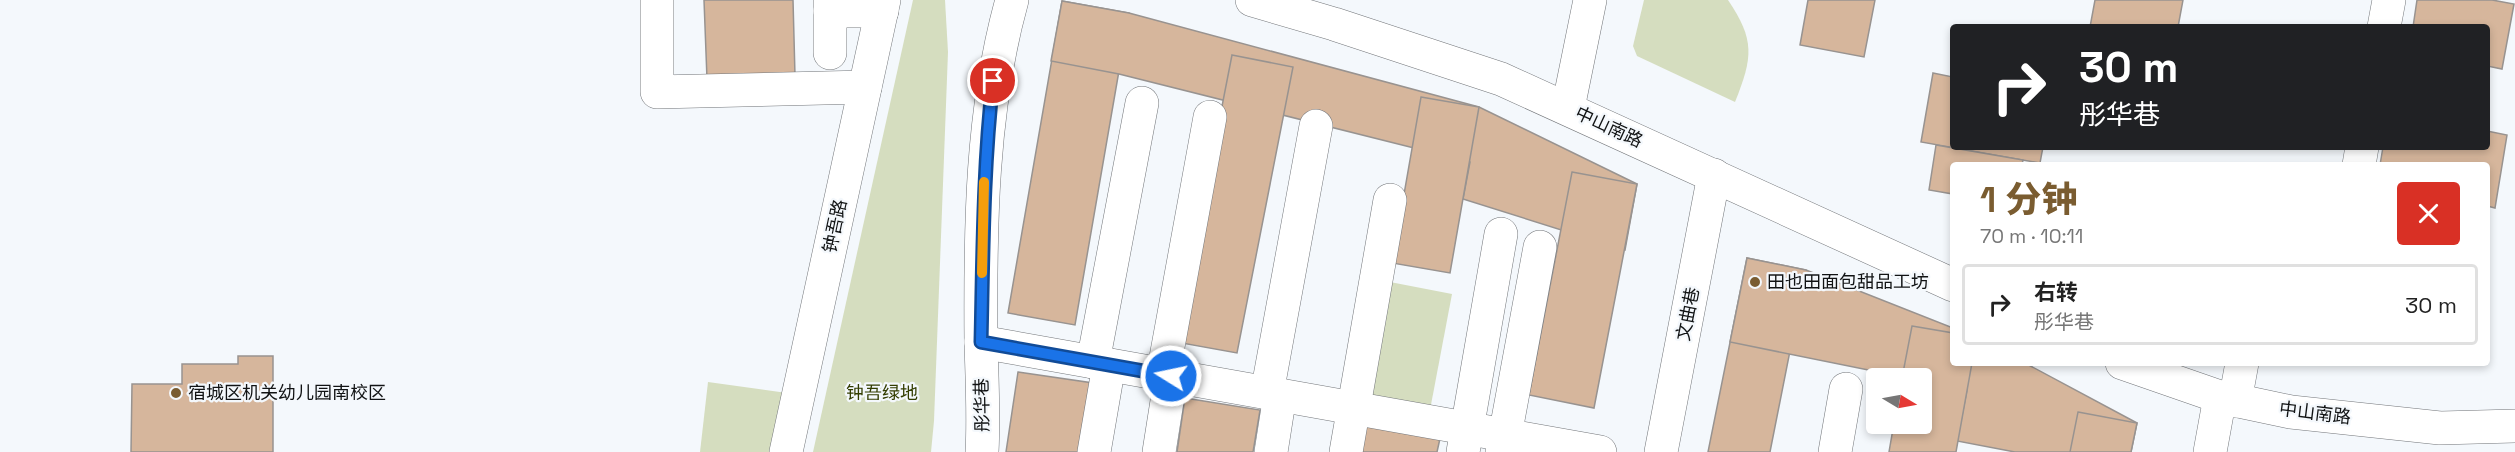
<!DOCTYPE html>
<html lang="zh">
<head>
<meta charset="utf-8">
<style>
  :root { --surface:#fff; --page:#f6f6f6; --text:#222; --muted:#767676; --line:#e0e0e0; --accent:#7a5c30 }
  body { margin:0; font-family:"Space Grotesk","Noto Sans SC",sans-serif; background:var(--page); color:var(--text); height:100vh; display:flex; flex-direction:column; font-size:22px; white-space:nowrap }
  * { box-sizing:border-box; margin:0 }
  p { font-size:20px; color:var(--muted) }
  .icon { flex:none; width:33px; height:33px; fill:none; stroke:currentColor; stroke-width:2; stroke-linecap:round; stroke-linejoin:round }
  .map { position:relative; flex:1; overflow:hidden }
  .sheet { position:absolute; left:1950px; top:162px; width:540px; height:204px; display:flex; flex-direction:column; background:var(--surface); border-radius:6px; box-shadow:0 3px 9px #0003 }
  .sheet>* { flex:none }
  .hud { position:absolute; left:1950px; top:24px; width:540px; height:126px; border-radius:6px; box-shadow:0 3px 9px #0003; background:#202124; color:#fff; overflow:hidden }
  .needle { width:39px; rotate:100deg }
  .controls { position:absolute; left:1866px; top:368px; display:grid; gap:12px }
  .controls a { display:grid; place-items:center; width:66px; height:66px; border-radius:6px; background:var(--surface); box-shadow:0 3px 9px #0003; font-size:30px }
  .pin { position:absolute; display:grid; place-items:center; width:51px; height:51px; color:#fff; margin:-26px; border:3px solid #fff; border-radius:50%; box-shadow:0 2px 6px #0007 }
  .me { position:absolute; width:66px; margin:-33px; rotate:280deg; stroke-linejoin:round; filter:drop-shadow(0 0 4px #0008) }
  .turn { display:flex; align-items:center; gap:21px; height:126px; padding:0 30px; font-size:27px }
  .turn .icon { width:78px; height:78px; stroke-width:2.5 }
  .turn b { display:block; font-size:42px; line-height:51px }
  .round { display:grid; place-items:center; flex:none; width:63px; height:63px; border-radius:6px; background:var(--page) }
  .summary { display:flex; align-items:center; justify-content:space-between; height:102px; padding:0 30px }
  h1 { font-size:36px; font-weight:800; line-height:45px; color:var(--accent) }
  ul { padding:0; list-style:none }
  li { display:flex; align-items:center; gap:18px; height:81px; margin:0 12px 9px; padding:0 18px; border:3px solid var(--line); border-radius:6px }
  li div { flex:1 }
  li b { display:block; font-size:22px }
  li em { font-style:normal }
  .map>svg:first-child { display:block }
  .green { fill:#d5ddbf }
  .building { fill:#d6b69c; stroke:#989390; stroke-width:1.5 }
  .lines { fill:none; stroke-linecap:round; stroke-linejoin:round }
  .minor-casing { stroke:#73767a; stroke-width:34 }
  .minor { stroke:#fff; stroke-width:33 }
  .route-casing { stroke:#114b97; stroke-width:15 }
  .route { stroke:#1a73e8; stroke-width:10 }
  .slow { stroke:#f59e0b; stroke-width:10 }
  .poi-dot { fill:#7a5c30; stroke:#f4f8fc; stroke-width:2 }
  .labels { text-anchor:middle; stroke-width:4.5; stroke-linejoin:round; paint-order:stroke }
  .street-label { font-size:18px; fill:#111314; stroke:#f4f8fc }
  .poi-label { font-size:18px; fill:#111314; stroke:#f4f8fc; text-anchor:start }
  .park-label { font-size:18px; fill:#333d00; stroke:#f4f8fc }
</style>
</head>
<body>
<div class="map">
<svg width="2515" height="452" viewBox="0 0 2515 452">
  <rect width="100%" height="100%" fill="#f4f8fc"/>
  <!-- green -->
  <g class="green">
    <path d="M913,0h32l3,52 -14,369 -3,31h-118z"/>
    <path d="M1644,0h84c27,40 25,57 7,102l-98,-46 -4,-10z"/>
    <path d="M1390,282l62,12 -22,116 -62,-12z"/>
    <path d="M708,382l79,11 -13,59h-74z"/>
  </g>
  <!-- building -->
  <g class="building">
    <path d="M704,0h89l2,76 -88,3z"/>
    <path d="M1808,0h67l-11,57 -64,-12z"/>
    <path d="M2095,0h88l-5,27h-88z"/>
    <path d="M2417,0h75l22,4 -12,65 -15,-3v-39h-74z"/>
    <path d="M1062,1l67,12 -54,312 -67,-12z"/>
    <path d="M1062,1l67,12 350,94 158,77 -12,66 -162,-51 7,-37 -351,-88 -68,-13z"/>
    <path d="M1232,55l61,12 -56,286 -61,-11z"/>
    <path d="M1933,73l20,4v70h90l-3,16 -119,-21z"/>
    <path d="M1421,97l58,10 -29,166 -58,-10z"/>
    <path d="M2487,131l20,4 -12,73 -8,-2v-41h-107l3,-18h104z"/>
    <path d="M1936,145l87,15 -1,5h-69v29l-24,-4z"/>
    <path d="M1572,172l65,12 -43,224 -65,-13z"/>
    <path d="M1747,258l59,12 -36,182h-62z"/>
    <path d="M1747,258l59,12 147,58v35h72l112,60 -6,29h-116l-58,-11 10,-51 -45,-9v-3h-14l-178,-36z"/>
    <path d="M1912,326l41,7v30h19l-16,89h-67l5,-29h28v-45h-20z"/>
    <path d="M238,356h35v96h-142l1,-68h50v-20h56z"/>
    <path d="M1018,372l75,11 -10,69h-77z"/>
    <path d="M1185,398l75,12 -7,42h-76z"/>
    <path d="M2078,412l59,11 -6,29h-61z"/>
    <path d="M1366,422l75,12 -4,18h-76z"/>
  </g>
  <g class="lines">
    <defs>
      <g id="minor">
        <path d="M657,0v92l208,-5"/>
        <path d="M830,0v11h52"/>
        <path d="M1252,0l82,24 167,55 452,206"/>
        <path d="M2384,27l5,-27"/>
        <path d="M830,53v-42"/>
        <path d="M1568,108l22,-108"/>
        <path d="M2359,165l3,-18"/>
        <path d="M981,342l619,110"/>
        <path d="M1093,362l49,-259"/>
        <path d="M2122,363l98,34 71,15 149,16 75,-2"/>
        <path d="M1163,374l47,-257"/>
        <path d="M1267,393l49,-267"/>
        <path d="M2235,401l7,-38"/>
        <path d="M786,452l98,-452"/>
        <path d="M982,452c2,-36 0,-73 -1,-109 -1,-115 0,-232 31,-343"/>
        <path d="M1094,452l15,-87"/>
        <path d="M1159,452l12,-76"/>
        <path d="M1271,452l9,-57"/>
        <path d="M1346,452l44,-252"/>
        <path d="M1463,452l38,-218"/>
        <path d="M1502,452l38,-205"/>
        <path d="M1661,452l53,-277"/>
        <path d="M1835,452l11,-63"/>
        <path d="M2210,452l10,-55"/>
      </g>
    </defs>
    <!-- minor casing -->
    <use href="#minor" class="minor-casing"/>
    <!-- minor -->
    <use href="#minor" class="minor"/>
  </g>
  <g class="lines">
    <defs>
      <path id="route" d="M993,81c-10,87 -10,173 -12,261l190,34"/>
    </defs>
    <!-- route casing -->
    <use href="#route" class="route-casing"/>
    <!-- route -->
    <use href="#route" class="route"/>
    <!-- slow -->
    <path class="slow" d="M982,273l2,-91"/>
  </g>
  <!-- markers -->
  <g class="poi-dot">
    <circle cx="1755" cy="282" r="6"/>
    <circle cx="176" cy="393" r="6"/>
  </g>
  <g class="labels">
    <!-- street labels -->
    <g class="street-label">
      <text transform="translate(1609 127) rotate(25)" y="6">中山南路</text>
      <text transform="translate(835 226) rotate(-78)" y="6">钟吾路</text>
      <text transform="translate(1688 314) rotate(-79)" y="6">文曲巷</text>
      <text transform="translate(982 405) rotate(-91)" y="6">彤华巷</text>
      <text transform="translate(2315 413) rotate(7)" y="6">中山南路</text>
    </g>
    <!-- poi labels -->
    <g class="poi-label">
      <text x="1767" y="288">田也田面包甜品工坊</text>
      <text x="188" y="399">宿城区机关幼儿园南校区</text>
    </g>
    <!-- park labels -->
    <g class="park-label">
      <text x="882" y="399">钟吾绿地</text>
    </g>
  </g>
</svg>
<div class="controls">
<a><svg class="needle" viewBox="-14 -14 28 28"><path d="M0-13l5 13h-10z" fill="#e53935"/><path d="M0 13l5-13h-10z" fill="#767676"/></svg></a>
</div>
<div class="pin" style="left:993px;top:81px;background:#d93025"><svg class="icon" aria-label="arrive" viewBox="0 0 24 24"><path d="M6 21V4h12l-3 4 3 4H6"/></svg></div>
<svg class="me" style="left:1171px;top:376px" viewBox="-20 -20 40 40"><circle r="17" fill="#1a73e8" stroke="#fff" stroke-width="3"/><path d="M0-11L8 9 0 5-8 9z" fill="#fff"/></svg>
<div class="hud">
<div class="turn"><svg class="icon" aria-label="right" viewBox="0 0 24 24"><path d="M7 20v-9h11M14 6l5 5-5 5"/></svg><div><b>30 m</b>彤华巷</div></div>
</div>
<section class="sheet">
<div class="summary"><div><h1>1 分钟</h1><p>70 m · 10:11</p></div><a class="round" style="background:#d93025;color:#fff"><svg class="icon" aria-label="close" viewBox="0 0 24 24"><path d="M6 6l12 12M18 6L6 18"/></svg></a></div>
<ul>
<li><svg class="icon" aria-label="right" viewBox="0 0 24 24"><path d="M7 20v-9h11M14 6l5 5-5 5"/></svg><div><b>右转</b><p>彤华巷</p></div><em>30 m</em></li>
</ul>
</section>
</div>
</body>
</html>
